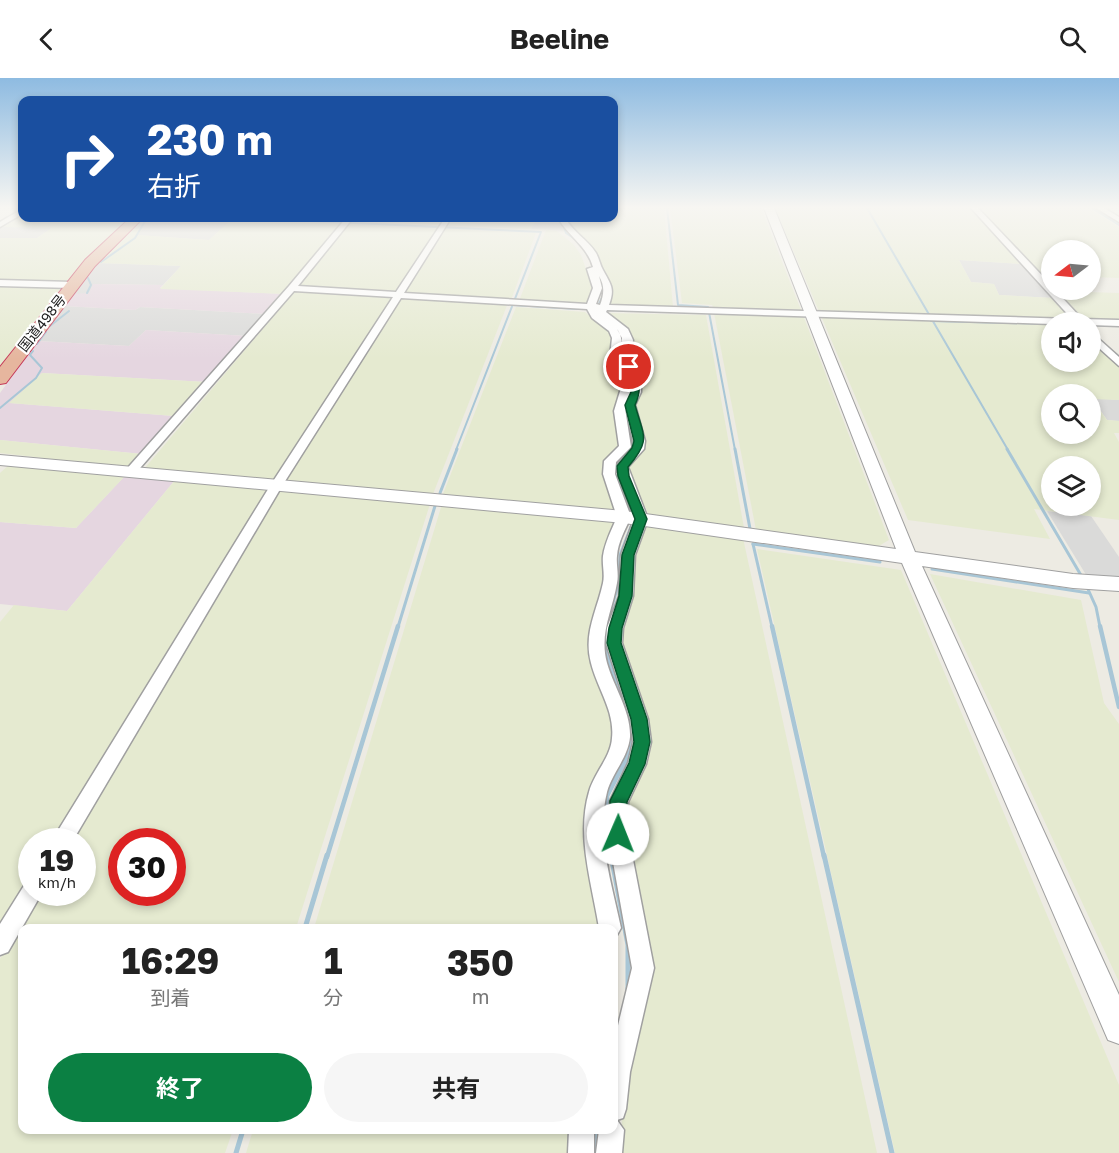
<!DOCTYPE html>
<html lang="ja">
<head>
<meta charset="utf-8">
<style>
  :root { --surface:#fff; --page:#f6f6f6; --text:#222; --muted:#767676; --accent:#0b8043 }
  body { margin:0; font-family:"Golos Text","Noto Sans JP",sans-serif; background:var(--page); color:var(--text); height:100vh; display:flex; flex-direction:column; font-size:22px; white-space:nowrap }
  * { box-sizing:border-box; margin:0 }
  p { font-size:20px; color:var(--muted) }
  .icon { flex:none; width:33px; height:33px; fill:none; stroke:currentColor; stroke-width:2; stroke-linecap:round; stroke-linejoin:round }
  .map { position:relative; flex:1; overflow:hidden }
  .panel { position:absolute; left:18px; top:846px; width:600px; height:210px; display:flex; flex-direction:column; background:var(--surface); border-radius:12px; box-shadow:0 3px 9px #0003 }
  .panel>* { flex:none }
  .top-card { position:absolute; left:18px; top:18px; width:600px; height:126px; border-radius:12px; box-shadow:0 3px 9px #0003; background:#1a4fa0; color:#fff; overflow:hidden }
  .needle { width:39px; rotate:254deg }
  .buttons { position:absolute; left:1041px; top:162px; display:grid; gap:12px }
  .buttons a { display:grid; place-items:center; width:60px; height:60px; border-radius:50%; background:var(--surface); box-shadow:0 3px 9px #0003; font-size:30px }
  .speed { position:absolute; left:18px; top:750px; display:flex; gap:12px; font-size:30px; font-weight:700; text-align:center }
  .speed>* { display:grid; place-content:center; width:78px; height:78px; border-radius:50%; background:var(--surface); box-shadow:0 3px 9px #0003; line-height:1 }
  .speed small { font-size:15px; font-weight:400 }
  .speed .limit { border:9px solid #d22; background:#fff; color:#111 }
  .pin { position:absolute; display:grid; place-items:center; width:51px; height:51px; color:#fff; margin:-26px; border:3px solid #fff; border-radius:50%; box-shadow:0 2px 6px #0007 }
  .me { position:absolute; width:66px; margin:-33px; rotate:1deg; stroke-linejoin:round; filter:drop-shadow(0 0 4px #0008) }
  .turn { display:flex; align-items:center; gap:21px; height:126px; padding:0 30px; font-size:27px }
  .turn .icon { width:78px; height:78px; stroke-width:2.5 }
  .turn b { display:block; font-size:42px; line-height:51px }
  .eta { display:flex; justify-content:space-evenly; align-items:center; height:102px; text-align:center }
  .eta b { font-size:36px; font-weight:700; line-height:42px }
  .cta { display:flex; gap:12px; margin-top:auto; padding:12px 30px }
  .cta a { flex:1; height:69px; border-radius:36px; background:var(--accent); color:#fff; font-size:24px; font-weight:700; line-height:69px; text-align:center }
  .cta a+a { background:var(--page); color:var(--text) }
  header { display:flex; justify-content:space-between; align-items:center; height:78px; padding:0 30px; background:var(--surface); font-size:27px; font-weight:700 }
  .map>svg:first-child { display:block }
  .residential { fill:#dadad9 }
  .industrial { fill:#e5d6e0 }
  .farmland { fill:#e5ead0; fill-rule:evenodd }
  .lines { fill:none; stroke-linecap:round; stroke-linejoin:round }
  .stream-far3 { stroke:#a8c6d6; stroke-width:2 }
  .stream-far2 { stroke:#a8c6d6; stroke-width:3 }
  .stream-far1 { stroke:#a8c6d6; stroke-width:4.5 }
  .stream { stroke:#a8c6d6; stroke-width:5 }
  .minor-casing { stroke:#a0a0a0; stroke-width:3 }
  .tertiary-casing { stroke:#a0a0a0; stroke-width:2 }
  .trunk-casing { stroke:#c53657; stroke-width:2 }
  .minor { fill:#fff; fill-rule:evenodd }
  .tertiary { fill:#fff; fill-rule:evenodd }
  .trunk { fill:#e6b69e; fill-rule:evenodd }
  .route { fill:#0b8043; stroke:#07532c; stroke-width:1.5 }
  .labels { text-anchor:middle; stroke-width:4.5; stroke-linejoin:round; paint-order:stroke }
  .far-street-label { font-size:14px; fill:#1c1c1c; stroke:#fff }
</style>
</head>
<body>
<header><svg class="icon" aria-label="back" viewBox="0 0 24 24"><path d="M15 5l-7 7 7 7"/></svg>Beeline<svg class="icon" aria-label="search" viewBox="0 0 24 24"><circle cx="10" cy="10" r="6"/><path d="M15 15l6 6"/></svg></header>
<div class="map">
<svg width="1119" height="1075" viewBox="0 0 1119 1075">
  <rect width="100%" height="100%" fill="#edebe3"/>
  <!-- residential -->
  <g class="residential">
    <path d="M142,140h68l23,1 -24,21 -73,-5 5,-5 -11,-1z"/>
    <path d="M537,140h27l8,13 -41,-2z"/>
    <path d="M0,149h53l-16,11h-37z"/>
    <path d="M959,182l61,4 34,34 -55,-3 -5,-11 -23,-2z"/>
    <path d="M99,185l82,3 -18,19 -69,-1 -5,10h-16z"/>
    <path d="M64,228l71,4 5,-3 127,7 -20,22 -101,-6 -17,16 -91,-5z"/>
    <path d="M1092,320l27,2v21l-12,-1z"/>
    <path d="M1047,433l44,5 28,41v22l-31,-1z"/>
  </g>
  <!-- industrial -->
  <g class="industrial">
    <path d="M93,206l70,1 -3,3 124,6 -17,20 -127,-7 -5,3 -71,-4 9,-12 16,-1z"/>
    <path d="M146,252l101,6 -40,46 -165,-9 -32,30 164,13 -32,38 -142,-14v-47l38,-52 91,5z"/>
    <path d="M124,399l51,3 -108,131 -67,-7v-82l76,6z"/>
  </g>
  <!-- farmland -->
  <g class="farmland">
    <path d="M614,130h50l9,99 -66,-2 5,-13 -19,-43 -21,-18 -8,-13h50z"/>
    <path d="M670,130h91l40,102 -87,-2 -2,-3 -30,-2z"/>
    <path d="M775,130h196l49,56 -61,-4 12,22 23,2 5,11 55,3 23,24h-25v40h38l1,-25 28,29v34l-27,-1 15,21 12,1v12h-5l5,9v78l-85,-11 16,30 -142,-19zM1052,316h38v40h-38zM1052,388h38v40h-38z"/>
    <path d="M976,130h112l31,19v51l-28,-1 -1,-27h-38l-1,26h-12z"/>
    <path d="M22,137v3h109l-40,35 -24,30 -67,-1v-44h37l15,-10 -48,-1z"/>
    <path d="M210,140h24l106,6 -56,70 -124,-5 21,-23 -82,-3 31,-34 12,1 -5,5 72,5 23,-21z"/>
    <path d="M353,140h93l-5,7 -91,-4z"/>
    <path d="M453,140h84l-6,11 -82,-3z"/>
    <path d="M349,146l90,5 -42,64 -98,-6z"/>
    <path d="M446,151l90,4 -25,67 -106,-7z"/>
    <path d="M546,152l11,1 17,14 7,10 5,14 9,15 -8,21 -68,-4z"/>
    <path d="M0,207l64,1 -64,80z"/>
    <path d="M296,212l98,6 -120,184 -130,-11z"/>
    <path d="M1054,213l65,2v27l-38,-1z"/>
    <path d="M401,218l107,7 -75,191 -149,-14z"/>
    <path d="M516,229l69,5 25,21 1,27 11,29v54l-16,16 12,52 -175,-17z"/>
    <path d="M604,235l102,2 38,213 -95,-13 -21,-44 15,-26 -9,-38 -5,-49 3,-18z"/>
    <path d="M714,235l89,2 86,225 -12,7 -121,-17z"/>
    <path d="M42,295l165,9 -33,34 -165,-13z"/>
    <path d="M0,362l142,14 -11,14 -131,-15z"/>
    <path d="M8,388l116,11 -48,51 -76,-6v-49z"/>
    <path d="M175,402l94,10 -216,351 -21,1 -1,35 -31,51v-306l14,-17 53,6z"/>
    <path d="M278,412l152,14 -134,424h-274v202h211l-8,23h-225v-194l39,-66 43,-1v-50l-12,-1zM122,764h50v50h-50z"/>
    <path d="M442,426l174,16 -10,65 -16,43v29l25,67v23l-28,53 15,128h-288z"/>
    <path d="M645,446l98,14 134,615h-256l1,-39 26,-145 -25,-139 3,-30 22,-48 -30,-110 15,-86z"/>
    <path d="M757,471l144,21 218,515v68h-224z"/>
    <path d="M930,496l151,26 23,103 15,21v258z"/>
    <path d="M253,1052h321l-1,23h-327z"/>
  </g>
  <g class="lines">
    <!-- stream-far3 -->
    <g class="stream-far3">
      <path d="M667,130l11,97 30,2 27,143"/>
      <path d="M867,130l141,242"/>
      <path d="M1092,130l27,17"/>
      <path d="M249,140l292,14 -85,218"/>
      <path d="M557,140l5,3 4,12 12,8"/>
      <path d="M2,148l20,-13"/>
      <path d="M101,184l34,-24 12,-20"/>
      <path d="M87,215l4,-8 -3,-7"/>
      <path d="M513,227l64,4"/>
      <path d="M596,231l8,-15"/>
      <path d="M608,232l101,3"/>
      <path d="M931,243l121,3"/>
      <path d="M1090,247l29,1"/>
      <path d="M50,248l19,-15"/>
      <path d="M37,266l9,-12"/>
      <path d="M0,330l36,-30 6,-10 -12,-13 3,-4"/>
      <path d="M626,342l6,19 -4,11"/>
    </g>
    <!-- stream-far2 -->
    <g class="stream-far2">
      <path d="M735,371l16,85"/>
      <path d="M1007,371l75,128"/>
      <path d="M615,390l14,-19"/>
      <path d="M617,403l13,25"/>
      <path d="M440,415l17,-44"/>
      <path d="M753,466l19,83"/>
      <path d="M753,466l127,18"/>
      <path d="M932,491l157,24"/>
      <path d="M1087,509l9,20 4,20"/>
      <path d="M398,549l37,-121"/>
      <path d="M606,549l13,-45 1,-27 12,-31"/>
    </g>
    <!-- stream-far1 -->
    <g class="stream-far1">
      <path d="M607,548v26l16,53"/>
      <path d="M772,548l52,231"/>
      <path d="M1100,548l19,81"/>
      <path d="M327,779l71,-231"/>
      <path d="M611,779l-4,-21v-40l24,-46 -4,-32"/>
    </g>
    <!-- stream -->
    <g class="stream">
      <path d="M611,777l17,90v45"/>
      <path d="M824,777l68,298"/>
      <path d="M305,850l22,-73"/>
      <path d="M236,1075l7,-23"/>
      <path d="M596,1075l1,-23"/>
    </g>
    <defs>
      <g id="minor">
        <path d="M971,130h7l74,78v4h3l27,29 37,1v6l-29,-1v-3l-38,2 -445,-14 -1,2 22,17 5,11 -2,17 10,27v8l-6,13 10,36 -1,8 -16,18 20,52 -13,36 -2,41 -10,32 -1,15 26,76 3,23 -5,22 -18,38v32l26,134 -24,104 -4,37 -3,9 -6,2 7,10 -2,23h-26l3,-23h15v-88l18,-74 -24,-134 2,-33 18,-38 5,-21 -3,-23 -24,-76 1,-15 12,-32 2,-41 13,-36 -18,-53 16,-18 1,-7 -8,-33 6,39 -15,15 -1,12 16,43c-6,13 -13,25 -14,39 -1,9 2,18 0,27 -5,29 -18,51 -10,80 7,25 24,48 23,74 -2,21 -18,36 -23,55 -11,45 5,92 14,136l-4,7 -3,2v-9h-15c-7,-44 -23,-92 -10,-136 5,-19 22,-35 23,-54 3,-27 -15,-50 -21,-75 -8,-30 6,-52 12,-80 2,-9 -1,-18 0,-27 2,-14 9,-27 14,-39l-14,-43 1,-13 15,-15 -5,-35 7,-23 -11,-31 2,-19 -3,-7 -17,-13 -5,-9 -186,-11 -119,188 -210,356h-21l219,-356 123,-189 -99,-6 -160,184h-8l-2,-3 165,-186 57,-68h7l-55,68 98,6 49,-74h6l-47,75 183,11 6,-16 -6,-19 6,-2c-6,-21 -24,-30 -35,-49h7c9,15 22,21 31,35 3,5 4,12 7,17 8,15 12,18 6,35l463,14zM599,198c6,10 5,18 1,29l-4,-1 6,-16zM617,251c8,11 2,18 5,30 1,5 4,11 5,16l-7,-18 2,-19z"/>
        <path d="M1096,130h8l15,9v5z"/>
        <path d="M22,131v5l-22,13v-5z"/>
        <path d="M0,202l72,2 4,3 -4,3 -72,-2z"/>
        <path d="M1090,253l29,26v9l-29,-26z"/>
        <path d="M32,803v11h10l-3,6 -31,54 -8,3v-31l25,-40z"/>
        <path d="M569,1052h25v23h-26z"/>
      </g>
      <path id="tertiary" d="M764,130h10l141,344 158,22 46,3v14l-46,-3 -151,-22 197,429v49l-11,-4 -206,-477 -278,-40 -624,-58v-10l624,56 272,38z"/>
      <path id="trunk" d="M130,140h13l-48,48 -89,117 -6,1v-17l85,-107z"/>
    </defs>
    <!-- minor casing -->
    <use href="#minor" class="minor-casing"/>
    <!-- tertiary casing -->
    <use href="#tertiary" class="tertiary-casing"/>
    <!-- trunk casing -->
    <use href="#trunk" class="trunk-casing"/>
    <!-- minor -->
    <use href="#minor" class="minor"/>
    <!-- tertiary -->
    <use href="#tertiary" class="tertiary"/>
    <!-- trunk -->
    <use href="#trunk" class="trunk"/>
  </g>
  <!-- sky -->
  <linearGradient id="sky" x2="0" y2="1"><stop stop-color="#8ebbe1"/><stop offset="0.46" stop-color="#f7f6f2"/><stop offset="1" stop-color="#f7f6f2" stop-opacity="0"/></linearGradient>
  <rect width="1119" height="281" fill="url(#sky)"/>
  <!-- route -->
  <path class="route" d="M626,287h6c8,15 10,24 3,40 9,32 16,35 -7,62l1,9 18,43 -13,36 -2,41 -10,32 -1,15 26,76 3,23 -5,22 -18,38v32l-2,6 -7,3 -6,-3 -2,-6v-33l19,-38 5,-21 -3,-23 -24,-76 2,-15 10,-32 3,-41 13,-36 -17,-43 -1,-10 15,-18 2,-7 -9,-36 6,-13z"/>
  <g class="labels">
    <!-- far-street labels -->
    <g class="far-street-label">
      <text transform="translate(42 245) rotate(-52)" y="5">国道498号</text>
    </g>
  </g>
</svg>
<div class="buttons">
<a><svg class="needle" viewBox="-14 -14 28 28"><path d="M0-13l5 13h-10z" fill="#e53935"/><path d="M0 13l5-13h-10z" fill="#767676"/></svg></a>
<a><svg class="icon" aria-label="sound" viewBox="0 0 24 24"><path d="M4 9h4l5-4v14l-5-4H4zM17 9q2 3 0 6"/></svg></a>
<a><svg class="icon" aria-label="search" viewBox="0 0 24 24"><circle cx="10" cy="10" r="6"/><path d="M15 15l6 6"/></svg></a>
<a><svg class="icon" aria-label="layers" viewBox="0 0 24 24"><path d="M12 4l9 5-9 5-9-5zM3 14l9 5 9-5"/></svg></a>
</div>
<div class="speed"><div>19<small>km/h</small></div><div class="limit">30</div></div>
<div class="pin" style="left:629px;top:289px;background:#d93025"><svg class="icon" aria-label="arrive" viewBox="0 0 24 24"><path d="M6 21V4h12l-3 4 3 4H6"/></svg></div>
<svg class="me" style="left:618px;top:756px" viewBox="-20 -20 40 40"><circle r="19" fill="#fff"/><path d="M0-13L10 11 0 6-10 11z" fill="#0b8043"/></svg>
<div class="top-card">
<div class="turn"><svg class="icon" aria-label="right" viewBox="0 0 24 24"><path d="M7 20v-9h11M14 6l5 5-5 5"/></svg><div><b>230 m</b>右折</div></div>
</div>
<section class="panel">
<div class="eta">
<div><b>16:29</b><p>到着</p></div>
<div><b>1</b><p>分</p></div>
<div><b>350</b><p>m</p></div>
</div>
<div class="cta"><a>終了</a><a>共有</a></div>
</section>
</div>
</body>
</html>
